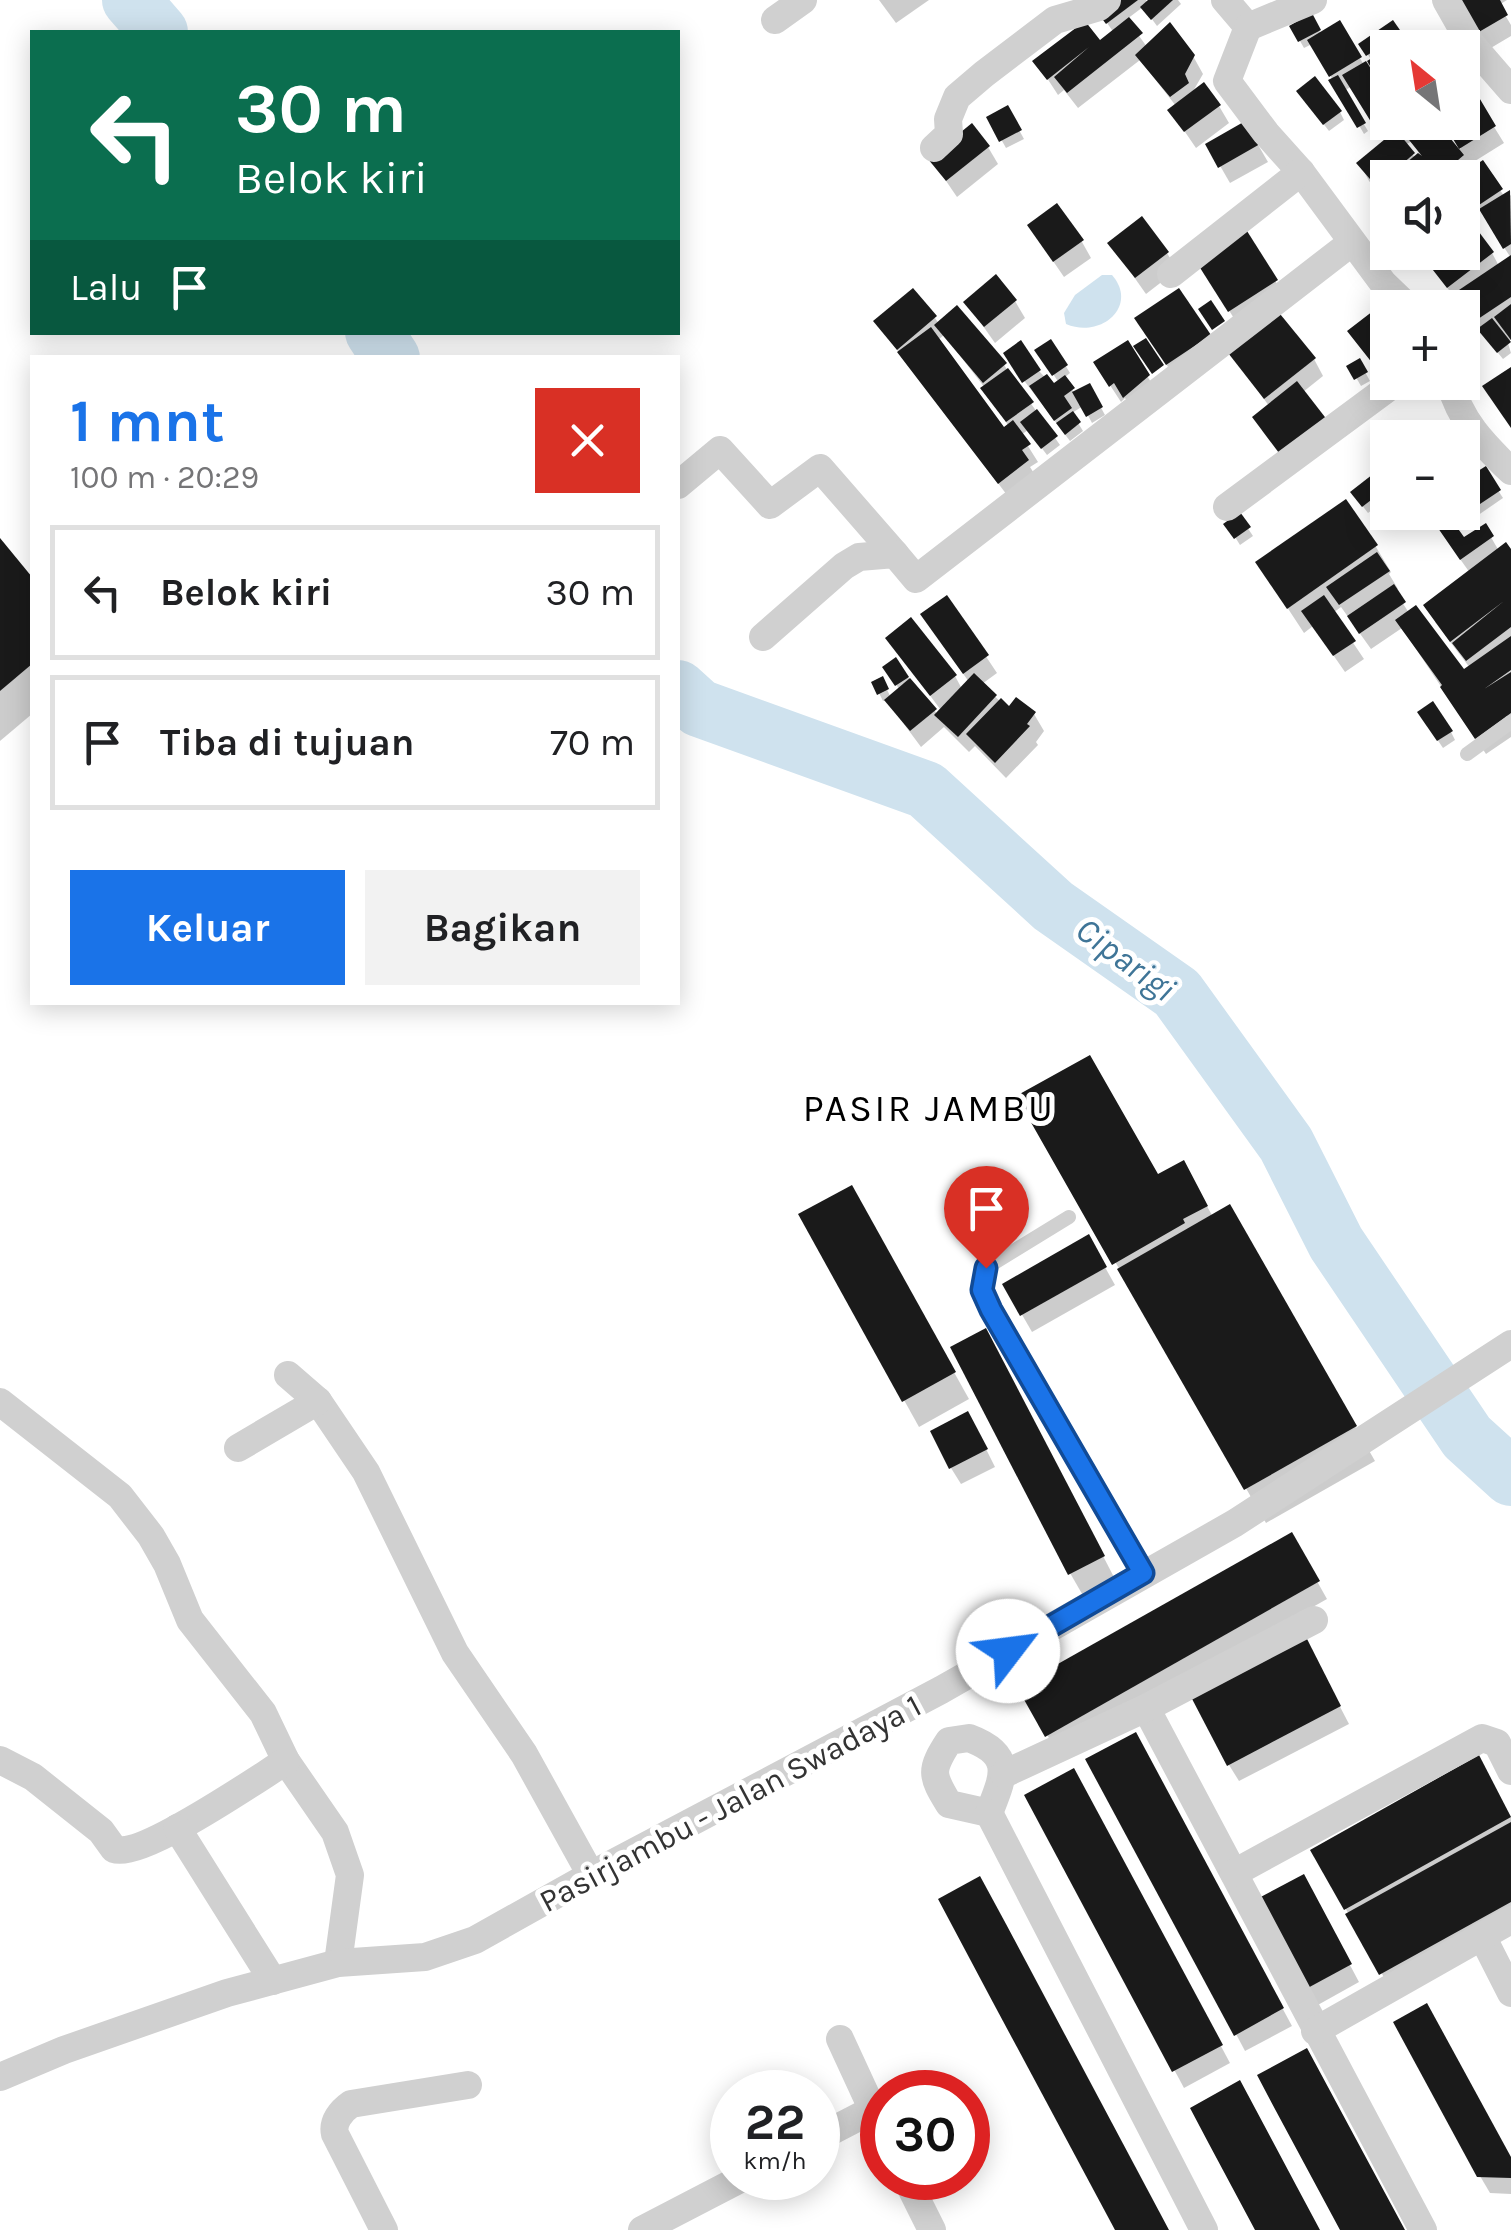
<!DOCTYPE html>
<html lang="id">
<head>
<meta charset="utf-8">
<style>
  :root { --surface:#fff; --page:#f2f2f2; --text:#202124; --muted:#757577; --line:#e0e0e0; --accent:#1a73e8 }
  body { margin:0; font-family:Karla,sans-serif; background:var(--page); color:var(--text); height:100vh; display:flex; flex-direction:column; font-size:38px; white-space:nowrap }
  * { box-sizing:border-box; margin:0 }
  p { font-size:32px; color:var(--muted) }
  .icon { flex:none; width:55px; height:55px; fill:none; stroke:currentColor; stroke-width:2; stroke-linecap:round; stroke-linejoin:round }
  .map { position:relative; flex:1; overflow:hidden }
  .sheet { position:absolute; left:30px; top:355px; width:650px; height:650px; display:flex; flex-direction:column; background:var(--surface); border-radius:0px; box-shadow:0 5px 25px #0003 }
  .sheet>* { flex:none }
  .banner { position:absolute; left:30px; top:30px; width:650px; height:305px; border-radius:0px; box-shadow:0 5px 25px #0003; background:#0b6e4f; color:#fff; overflow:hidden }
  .needle { width:65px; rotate:330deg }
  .buttons { position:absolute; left:1370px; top:30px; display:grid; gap:20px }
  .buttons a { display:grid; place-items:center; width:110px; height:110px; border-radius:0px; background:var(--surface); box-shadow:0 5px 25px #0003; font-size:50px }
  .speed { position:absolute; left:710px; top:2070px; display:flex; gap:20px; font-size:50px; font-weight:700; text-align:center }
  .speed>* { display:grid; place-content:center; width:130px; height:130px; border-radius:50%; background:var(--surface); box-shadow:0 5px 25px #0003; line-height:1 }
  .speed small { font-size:25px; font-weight:400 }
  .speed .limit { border:15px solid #d22; background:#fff; color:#111 }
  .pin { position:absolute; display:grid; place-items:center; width:85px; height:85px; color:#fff; margin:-102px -42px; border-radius:50% 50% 50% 0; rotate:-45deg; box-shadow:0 0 10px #0007 }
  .pin .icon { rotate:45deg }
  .me { position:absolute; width:110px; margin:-55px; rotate:60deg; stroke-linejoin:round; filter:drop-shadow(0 0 8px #0008) }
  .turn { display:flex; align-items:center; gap:35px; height:210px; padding:0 40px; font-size:45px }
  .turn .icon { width:130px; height:130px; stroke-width:2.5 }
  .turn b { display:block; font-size:70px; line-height:85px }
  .then { display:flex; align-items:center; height:95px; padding:0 40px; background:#0003; gap:20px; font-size:38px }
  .round { display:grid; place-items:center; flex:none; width:105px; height:105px; border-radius:0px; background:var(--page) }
  .summary { display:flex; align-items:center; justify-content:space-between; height:170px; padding:0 40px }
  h1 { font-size:60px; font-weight:700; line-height:75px; color:var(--accent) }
  .button { display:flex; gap:20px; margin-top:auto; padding:20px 40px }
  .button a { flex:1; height:115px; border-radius:0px; background:var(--accent); color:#fff; font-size:40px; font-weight:700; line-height:115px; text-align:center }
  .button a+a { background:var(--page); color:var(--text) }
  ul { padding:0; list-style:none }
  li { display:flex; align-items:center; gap:30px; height:135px; margin:0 20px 15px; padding:0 20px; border:5px solid var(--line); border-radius:0px }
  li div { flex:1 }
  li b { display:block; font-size:38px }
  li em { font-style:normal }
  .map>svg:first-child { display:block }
  .water { fill:#cfe2ee }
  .shadow { fill:#0003; fill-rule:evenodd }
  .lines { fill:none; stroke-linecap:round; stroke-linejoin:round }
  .river { stroke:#cfe2ee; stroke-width:58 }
  .building { fill:#1a1a1a }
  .service { stroke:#d0d0d0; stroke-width:14 }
  .minor { stroke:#d0d0d0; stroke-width:28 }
  .route-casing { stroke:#114b97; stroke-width:25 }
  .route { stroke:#1a73e8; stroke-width:18 }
  .labels { text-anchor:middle; stroke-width:10; stroke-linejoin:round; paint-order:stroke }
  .street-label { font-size:32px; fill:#333; stroke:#fff }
  .water-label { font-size:35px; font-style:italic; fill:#3f7597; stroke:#fff }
  .quarter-label { font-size:38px; letter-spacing:2.5px; fill:#000; stroke:#fff }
</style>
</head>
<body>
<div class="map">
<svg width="1511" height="2230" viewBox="0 0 1511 2230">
  <rect width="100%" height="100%" fill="#fff"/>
  <!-- water -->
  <path class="water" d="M1102,275h10c27,31 -11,64 -46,49l-2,-11 11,-18z"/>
  <!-- shadow -->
  <g class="shadow">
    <path d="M879,0h50l-33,23z"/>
    <path d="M1118,0h28l2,4 4,-4h26l3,4 -24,22 -14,-19 -16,12 20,28 46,9 10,18 -11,19 27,13 10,17 -33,25 -26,-38 6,-4 -36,-46 -62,48 -14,-18 -6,5 -22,-34 64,-17 14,-11 -9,-13z"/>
    <path d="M1454,0h53l-8,5 12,20v11l-27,16z"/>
    <path d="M1311,16l10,18 18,-11 25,42 8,-4 -11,-17 32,-20 19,24h-24v74h30l-13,8 3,5 51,15 2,-2 -16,-26h17l11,-29 31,50 -37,23 3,5 12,-8 22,33 5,-3 2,3v144h-4l4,13 -8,6 -18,-22 -22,-37 -5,3 -33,-47 37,-4v-29l30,30 7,13 12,-8 -47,-72 -2,-8h-39l-3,-4 -4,4h-28l-1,23 -18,-20 -9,-17 26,-22 -34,-56 -8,5 24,40 -4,3 -52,-90 -8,4 -12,-21zM1412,141l8,14 -4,4 -11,-14z"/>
    <path d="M1304,99l36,13 4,8 -15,11z"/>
    <path d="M1007,108l17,31 -18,9 -17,-30z"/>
    <path d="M1246,124l22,38 -38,21 -22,-38z"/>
    <path d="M988,147l10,17 -41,33 -26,-38z"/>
    <path d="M1246,234l40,64 -46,30 -30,-48z"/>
    <path d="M1040,242h42l9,16 -27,19z"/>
    <path d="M1110,243l57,10 10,17 -31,24z"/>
    <path d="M1015,301l10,17 -30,25 -29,-41z"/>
    <path d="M935,318l4,6 65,41 56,80 -13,10 -19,-25 -7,5 17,27 -8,5 7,11 -27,21 -134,-177zM944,335l41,53 24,39 -6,4 -65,-91z"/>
    <path d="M1147,336h62l-32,44z"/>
    <path d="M1051,342l19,31 -6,5 11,16 14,-8 16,29 -13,8 -9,-17 -11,7 11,18 -13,10 -60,-79 29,9 15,16 5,-4 -21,-32z"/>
    <path d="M1228,349l86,10 9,17 -20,16 -34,14z"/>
    <path d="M1359,361l11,20 -9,5 -11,-19z"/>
    <path d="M1143,369l15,25 -23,19 -10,-15 -4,4 -15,-23z"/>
    <path d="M1485,470l18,28 -29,20 -12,-18z"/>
    <path d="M1376,475l12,14v9l-20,15 -10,-13z"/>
    <path d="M1345,502l31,45 15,25 -2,2 9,15 -3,2 14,22 54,60 7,-5 -35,-46 35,-49 -32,-45 25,13 22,-14 14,24 12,2v184l-25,17 -84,-126 -31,21 -30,-42 -8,6 31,46 -19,13 -32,-46 -9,7 -46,-70z"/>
    <path d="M1239,515l14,21 -13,9 -13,-21z"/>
    <path d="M0,542l32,39v133l-32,27z"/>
    <path d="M947,598l50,75 -15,11 27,26 25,4 10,17 -8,11 2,3 -32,33 -31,-32 -6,6 -25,-25 -23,20 -35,-47 -3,1 -9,-18 8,-4 9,19 9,-8 -11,-15 6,-14 43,54 8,2 -58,-78 67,37 7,13 7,-7 -36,-51z"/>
    <path d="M1424,720l27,12 4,8 -12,8z"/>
    <path d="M1020,1097l137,80 26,-14 30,54 16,-10 146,254 -109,62z"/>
    <path d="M851,1188l118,211 -50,28 -118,-212z"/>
    <path d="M1088,1237l27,48 -83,47 -27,-47z"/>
    <path d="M1000,1357l117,226 -32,16 -15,-26z"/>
    <path d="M977,1431l18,36 -34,17 -10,-16z"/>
    <path d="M1291,1535l36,64 -270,153 -37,-64z"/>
    <path d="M1313,1655l36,69 -110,57 -10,-16z"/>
    <path d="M1144,1752l148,274 -47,25 -9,-17z"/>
    <path d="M1478,1759l33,58v107l-120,66 -78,-140z"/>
    <path d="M1083,1788l147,275 -46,25 -157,-292z"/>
    <path d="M1303,1877l56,105 -43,24 -10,-17z"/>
    <path d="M1511,2161v33l-21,-1 -10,-17z"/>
  </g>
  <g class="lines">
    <!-- river -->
    <g class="river">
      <path d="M131,0l28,32"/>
      <path d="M374,332l17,26"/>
      <path d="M678,689l21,19 227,82 127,116 124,87 109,151 50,99 131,194 44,40"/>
    </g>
  </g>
  <!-- building -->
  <g class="building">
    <path d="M1114,0h24l-32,24 -9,-12z"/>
    <path d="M1148,0h25l-22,20 -11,-13z"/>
    <path d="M1451,0h49l8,15 -36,21z"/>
    <path d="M1312,13l9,17 -23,12 -9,-16z"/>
    <path d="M1129,17l14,16 -76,60 -13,-16 35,-30 -42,33 -15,-19 53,-40 15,19z"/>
    <path d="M1340,20l22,37 -33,20 -22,-37z"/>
    <path d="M1393,20l9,13 -36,23 -8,-12z"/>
    <path d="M1170,22l25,33 -10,19 4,9 -19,14 -35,-42z"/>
    <path d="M1408,36l7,12h-26z"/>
    <path d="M1388,48v46l-21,-33z"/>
    <path d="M1366,61l22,35v26h18l-25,16 -39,-63z"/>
    <path d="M1338,75l28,48 -9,5 -29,-48z"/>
    <path d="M1315,76l27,35 -19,14 -27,-34z"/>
    <path d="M1204,82l17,23 -37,27 -17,-22z"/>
    <path d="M1474,89l22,37 -37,23 -16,-27h19v-26z"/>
    <path d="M1008,105l14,25 -23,12 -13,-25z"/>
    <path d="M1247,120l13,24 -42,24 -13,-24z"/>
    <path d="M1420,122h17l27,33 -25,21 -6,-8 -12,9 -8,-10 -13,11h-12l30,-25 4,3 -17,-21z"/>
    <path d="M972,123l18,23 -44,35 -18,-22z"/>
    <path d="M1396,130l19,23 -39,33 -20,-23z"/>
    <path d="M1483,160l20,29 -27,18 -14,-20v-9h-6z"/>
    <path d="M1510,190l1,54 -8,5 -24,-40z"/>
    <path d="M1462,195l11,13 -6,5 -5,-5z"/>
    <path d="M1057,203l27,37 -31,22 -26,-37z"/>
    <path d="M1142,216l27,36 -34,26 -28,-35z"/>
    <path d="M1470,220l24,32 -47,36 -25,-32 4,-4h36v-27z"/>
    <path d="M1247,231l31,49 -50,32 -31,-49z"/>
    <path d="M1511,255v42l-36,24 -19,-29z"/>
    <path d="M996,274l21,26 -33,27 -21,-25z"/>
    <path d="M913,288l24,28 -40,34 -24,-29z"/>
    <path d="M1179,288l32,47 -45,30 -32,-47z"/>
    <path d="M1211,300l14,21 -13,9 -14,-21z"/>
    <path d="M1386,301l5,7h-3v75l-41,-52z"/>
    <path d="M1511,304v36l-17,-23z"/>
    <path d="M957,305l50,58 -24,20 -49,-58z"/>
    <path d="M1276,309l40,49 -52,41 -39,-50z"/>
    <path d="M1492,318l19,24 -14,11 -20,-24z"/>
    <path d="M931,327l73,100 9,-7 18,24 -9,6 7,10 -31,24 -101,-132z"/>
    <path d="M1146,338l18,27 -12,9 -19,-28z"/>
    <path d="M1051,339l17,26 -16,11 -18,-26z"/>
    <path d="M1021,340l20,30 -19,13 -19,-30z"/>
    <path d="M1128,340l22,35 -27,23 -9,-15 -5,4 -16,-25z"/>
    <path d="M1360,358l8,14 -14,8 -8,-14z"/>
    <path d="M1511,367v61l-29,-42z"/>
    <path d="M1008,368l26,34 -28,20 -26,-34z"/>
    <path d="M1047,374l7,9 11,-8 10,13 -11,8 8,12 -18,13 -25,-35z"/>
    <path d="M1297,381l31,40 -46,36 -30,-40z"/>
    <path d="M1090,383l13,24 -17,10 -14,-25z"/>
    <path d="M1037,409l21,27 -17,13 -21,-27z"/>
    <path d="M1073,411l8,11 -16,13 -9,-12z"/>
    <path d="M1486,466l15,24 -33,22 -6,-8v-23z"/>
    <path d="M1377,471l11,16 -26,20 -12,-15z"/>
    <path d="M1346,499l32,46 -91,64 -32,-47z"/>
    <path d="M1240,512l11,15 -17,12 -11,-15z"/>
    <path d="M1427,512h19l18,25 22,-14 8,13 -34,24z"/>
    <path d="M0,538l32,39v87l-32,27z"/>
    <path d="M1506,542l5,7v78l-45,34 -14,-18 52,-42 -54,41 -27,-37z"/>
    <path d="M1377,552l13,19 -51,34 -13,-18z"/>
    <path d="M1394,584l12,18 -47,32 -12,-18z"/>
    <path d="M947,595l42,60 -26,19 -43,-60z"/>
    <path d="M1324,595l32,46 -23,15 -32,-45z"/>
    <path d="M1416,605l48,64 47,-33v34l-27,19 27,-17v41l-36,26 -35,-52 2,-2 -47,-65z"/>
    <path d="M911,617l46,58 -27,21 -45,-58z"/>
    <path d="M896,657l13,20 -14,9 -13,-19z"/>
    <path d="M974,673l23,22 -39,42 -24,-22z"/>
    <path d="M883,676l6,13 -12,6 -6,-13z"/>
    <path d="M910,678l27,31 -27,22 -26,-31z"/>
    <path d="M1016,697l20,15 -9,12 3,2 -35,37 -29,-29 35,-36 8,8z"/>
    <path d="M1433,701l20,30 -16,10 -20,-29z"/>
    <path d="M1090,1055l68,119 26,-14 24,46 -25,13 2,4 -73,42 -96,-169z"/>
    <path d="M852,1185l104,187 -54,30 -104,-188z"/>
    <path d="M1230,1204l127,222 -113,64 -127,-221z"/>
    <path d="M1089,1234l18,33 -87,49 -18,-32z"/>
    <path d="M986,1328l119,228 -37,19 -118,-228z"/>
    <path d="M968,1411l20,38 -39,20 -19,-38z"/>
    <path d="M1292,1532l28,49 -275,156 -28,-50z"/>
    <path d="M1305,1635l36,71 -114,60 -37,-71z"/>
    <path d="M1136,1732l148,276 -50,28 -149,-277z"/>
    <path d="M1479,1755l32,62 -167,93 -34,-60z"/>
    <path d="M1074,1768l149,277 -51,27 -148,-277z"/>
    <path d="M1511,1822v80l-132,73 -34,-61z"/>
    <path d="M1304,1874l48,90 -48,26 -49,-90z"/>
    <path d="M980,1876l26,48 163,306h-54l-126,-235 -51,-96z"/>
    <path d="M1427,2003l84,154v21l-34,-1 -84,-155z"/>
    <path d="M1307,2048l57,106 41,76h-65l-64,-119 -19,-36z"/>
    <path d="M1240,2080l57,107 23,43h-65l-46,-86 -19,-36z"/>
  </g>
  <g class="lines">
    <!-- service -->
    <g class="service">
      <path d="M1467,754l44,-32"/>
      <path d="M1069,1217l-83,51 -4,22 161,283"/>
    </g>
    <!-- minor -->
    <g class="minor">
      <path d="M1225,0l23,27 -21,54 39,52 35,39 82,111 26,25"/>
      <path d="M1446,0l25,44 40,46"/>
      <path d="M775,20l28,-20"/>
      <path d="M1248,27l65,-27"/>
      <path d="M934,148l15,-14 -1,-15 9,-22 27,-23 71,-54 44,-13 8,-7"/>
      <path d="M1171,274l130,-102"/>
      <path d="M1450,382c10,39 33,62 61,89"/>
      <path d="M678,485l42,-35 50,55 50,-37 75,86"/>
      <path d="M1227,507l169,-125"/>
      <path d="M763,637l81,-71 15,-9 36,-3 21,25 435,-336"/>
      <path d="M288,1375l30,26 48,71 89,181 69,101 67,121"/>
      <path d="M0,1402l120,94 31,40 16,28 23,56 73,93 23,48 49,71 15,43 -12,88"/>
      <path d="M238,1448l80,-47"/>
      <path d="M1146,1708l277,522"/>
      <path d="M969,1738c46,17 34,39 20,75l-40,-9c-18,-29 -19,-34 0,-63z"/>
      <path d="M0,1760l33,17 68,54 13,18c28,10 143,-70 172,-88"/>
      <path d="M1004,1774l142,-66 168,-88"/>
      <path d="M989,1813l215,417"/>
      <path d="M177,1828l96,153"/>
      <path d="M1234,1873l248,-135 15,5 14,28"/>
      <path d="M1482,1936l29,57"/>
      <path d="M1315,2031l196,-111"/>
      <path d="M840,2039l42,91"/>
      <path d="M0,2077l64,-27 163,-57 111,-30 87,-6 50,-17 116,-65 350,-185 294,-167 276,-179"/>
      <path d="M818,2138l54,-28"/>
      <path d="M906,2178l26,52"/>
      <path d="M384,2230l-49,-96c-3,-12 6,-23 16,-30l117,-19"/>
      <path d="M642,2230l100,-52"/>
    </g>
  </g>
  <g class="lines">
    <defs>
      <path id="route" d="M986,1268l-4,22 9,20 152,263 -135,78"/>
    </defs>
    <!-- route casing -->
    <use href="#route" class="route-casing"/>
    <!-- route -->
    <use href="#route" class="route"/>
  </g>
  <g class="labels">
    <!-- street labels -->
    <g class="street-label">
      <text transform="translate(730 1803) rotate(-28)" y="11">Pasirjambu - Jalan Swadaya 1</text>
    </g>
    <!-- water labels -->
    <g class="water-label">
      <text transform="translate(1126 959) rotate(37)" y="12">Ciparigi</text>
    </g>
    <!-- quarter labels -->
    <g class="quarter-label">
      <text x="929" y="1121">PASIR JAMBU</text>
    </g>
  </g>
</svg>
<div class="buttons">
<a><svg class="needle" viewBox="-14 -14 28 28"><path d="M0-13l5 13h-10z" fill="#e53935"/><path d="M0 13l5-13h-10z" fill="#757577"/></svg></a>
<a><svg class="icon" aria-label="sound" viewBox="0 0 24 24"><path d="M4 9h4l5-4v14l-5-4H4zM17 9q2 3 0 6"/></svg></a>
<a>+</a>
<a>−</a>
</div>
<div class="speed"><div>22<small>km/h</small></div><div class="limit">30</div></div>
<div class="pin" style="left:986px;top:1268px;background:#d93025"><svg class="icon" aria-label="arrive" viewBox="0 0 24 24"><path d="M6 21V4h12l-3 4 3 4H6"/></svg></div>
<svg class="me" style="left:1008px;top:1651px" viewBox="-20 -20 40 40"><circle r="19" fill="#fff"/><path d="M0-13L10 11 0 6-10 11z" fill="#1a73e8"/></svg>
<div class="banner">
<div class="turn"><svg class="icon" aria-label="left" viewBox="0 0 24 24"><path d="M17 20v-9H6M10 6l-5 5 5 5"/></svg><div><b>30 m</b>Belok kiri</div></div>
<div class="then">Lalu<svg class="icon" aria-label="arrive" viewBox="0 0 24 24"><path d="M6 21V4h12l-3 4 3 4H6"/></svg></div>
</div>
<section class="sheet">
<div class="summary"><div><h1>1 mnt</h1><p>100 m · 20:29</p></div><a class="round" style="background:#d93025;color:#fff"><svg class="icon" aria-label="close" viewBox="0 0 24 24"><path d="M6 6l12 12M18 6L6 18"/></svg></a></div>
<ul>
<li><svg class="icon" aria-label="left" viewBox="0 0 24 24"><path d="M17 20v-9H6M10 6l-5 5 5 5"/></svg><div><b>Belok kiri</b></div><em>30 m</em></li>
<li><svg class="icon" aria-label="arrive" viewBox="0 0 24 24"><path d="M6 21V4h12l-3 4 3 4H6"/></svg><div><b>Tiba di tujuan</b></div><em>70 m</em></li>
</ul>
<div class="button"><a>Keluar</a><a>Bagikan</a></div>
</section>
</div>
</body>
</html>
